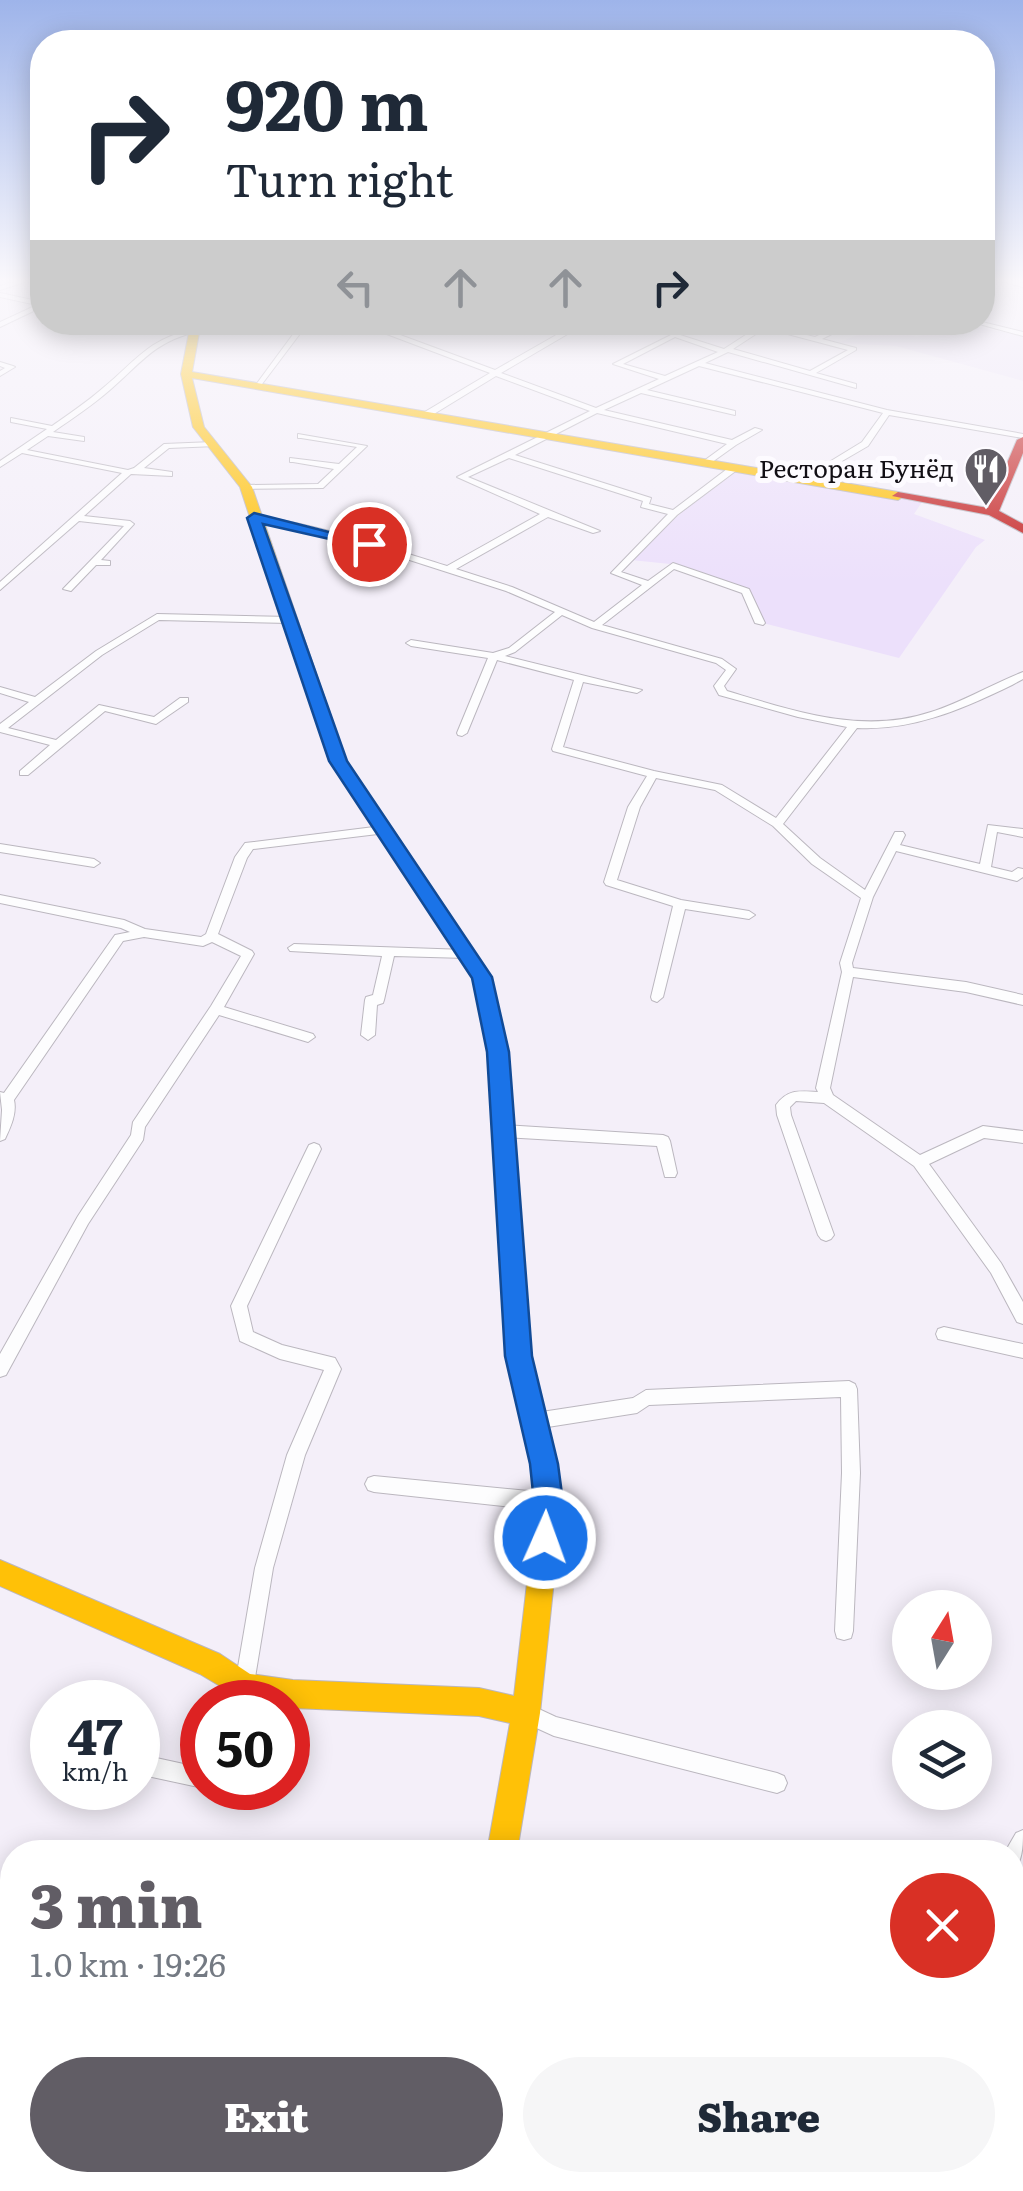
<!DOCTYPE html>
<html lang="en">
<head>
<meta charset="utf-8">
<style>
  :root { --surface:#fff; --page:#f6f6f7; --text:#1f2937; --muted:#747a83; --accent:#615d65 }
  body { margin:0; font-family:Literata,serif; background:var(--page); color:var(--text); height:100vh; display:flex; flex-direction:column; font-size:38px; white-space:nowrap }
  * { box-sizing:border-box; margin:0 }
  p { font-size:32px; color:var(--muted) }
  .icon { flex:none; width:55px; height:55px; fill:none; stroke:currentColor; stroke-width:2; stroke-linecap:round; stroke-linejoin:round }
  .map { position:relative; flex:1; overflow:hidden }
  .side { position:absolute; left:0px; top:1840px; width:1025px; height:352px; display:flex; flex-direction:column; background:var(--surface); border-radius:40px 40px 0 0; box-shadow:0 5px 25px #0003 }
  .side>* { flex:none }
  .top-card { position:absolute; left:30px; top:30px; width:965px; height:305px; border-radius:40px; box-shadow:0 5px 25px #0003; background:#fff; color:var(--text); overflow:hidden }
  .needle { width:65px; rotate:11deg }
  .fabs { position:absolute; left:892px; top:1590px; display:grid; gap:20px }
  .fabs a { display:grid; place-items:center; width:100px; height:100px; border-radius:50%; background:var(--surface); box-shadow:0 5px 25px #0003; font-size:50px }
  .speed { position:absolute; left:30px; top:1680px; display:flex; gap:20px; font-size:50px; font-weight:700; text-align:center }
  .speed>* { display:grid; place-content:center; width:130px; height:130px; border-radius:50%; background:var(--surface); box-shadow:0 5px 25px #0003; line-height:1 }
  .speed small { font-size:25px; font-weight:400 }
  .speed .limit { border:15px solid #d22; background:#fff; color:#111 }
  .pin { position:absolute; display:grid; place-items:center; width:85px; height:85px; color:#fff; margin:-42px; border:5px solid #fff; border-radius:50%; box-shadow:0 2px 10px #0007 }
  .me { position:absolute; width:110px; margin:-55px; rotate:2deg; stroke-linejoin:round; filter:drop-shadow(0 0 8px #0008) }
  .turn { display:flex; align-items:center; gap:35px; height:210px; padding:0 30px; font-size:45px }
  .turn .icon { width:130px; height:130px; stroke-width:2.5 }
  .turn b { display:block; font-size:70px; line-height:85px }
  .lanes { display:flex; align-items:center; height:95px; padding:0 30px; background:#0003; justify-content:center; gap:50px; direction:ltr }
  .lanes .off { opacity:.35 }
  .round { display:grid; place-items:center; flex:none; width:105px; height:105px; border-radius:52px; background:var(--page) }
  .overview { display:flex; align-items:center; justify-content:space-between; height:170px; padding:0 30px }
  h1 { font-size:60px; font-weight:800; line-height:75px; color:var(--accent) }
  .primary-button { display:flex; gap:20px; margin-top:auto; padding:20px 30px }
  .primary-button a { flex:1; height:115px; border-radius:60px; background:var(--accent); color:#fff; font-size:40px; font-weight:800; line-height:115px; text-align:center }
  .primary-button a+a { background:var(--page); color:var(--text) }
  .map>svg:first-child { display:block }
  .built { fill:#ede5f7 }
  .green { fill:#ece0fb }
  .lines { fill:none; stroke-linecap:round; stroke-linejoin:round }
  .street-casing { stroke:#bbb7bf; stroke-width:2 }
  .fast-casing { stroke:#bbb7bf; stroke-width:2 }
  .slow-casing { stroke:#bbb7bf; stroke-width:2 }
  .jam-casing { stroke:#bbb7bf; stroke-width:2 }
  .street { fill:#fdfdfe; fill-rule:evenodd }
  .fast { fill:#4caf50; fill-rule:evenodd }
  .slow { fill:#ffc107; fill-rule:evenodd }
  .jam { fill:#c62828; fill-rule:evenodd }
  .route { fill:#1a73e8; stroke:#114b97; stroke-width:2.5 }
  .labels { text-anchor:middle; stroke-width:10; stroke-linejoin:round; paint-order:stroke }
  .far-poi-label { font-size:25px; fill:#120f15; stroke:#fdfbff; text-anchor:end }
</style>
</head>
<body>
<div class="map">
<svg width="1023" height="2191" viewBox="0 0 1023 2191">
  <rect width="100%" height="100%" fill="#f4eff9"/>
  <!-- built -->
  <path class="built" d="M958,323l65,13v45l-127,-35 -58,-3 41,-17 38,11z"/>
  <!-- green -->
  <path class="green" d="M736,472l44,10 15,-2 127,22 -8,12 71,26 -9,7 -77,111 -136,-35 -13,-33 -70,-25 -49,-5 52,-49z"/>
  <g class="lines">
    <defs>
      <g id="street">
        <path d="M26,278h11l-37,12v-4z"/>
        <path d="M990,278h12l21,5v4z"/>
        <path d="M0,293l42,9v5l-42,20v-5l37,-17 -37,-8z"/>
        <path d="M355,322h10l130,48 84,-48h9l-87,51 95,35 63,-29 -46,-15 58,-29 -7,-7 -20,-6 24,4 9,8 47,15 37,-24 12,-3 -4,4 46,11 31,-15h9l-33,17 34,9v2l-40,23 40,11v4l-128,-36 -23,11 182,47 136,24v4l-134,-23 -21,31 -62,36h-3v-4l59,-36 21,-29 -184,-47 -52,24 88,21v4l-94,-22 -37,17 128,30 23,-12 7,2 -26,15 -28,20 -7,-2 26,-19 -130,-31 -82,42 136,43 -2,6 24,6 58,-44h6v4l-60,45 -56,57 27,9 25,-18 76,26 16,34 -2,2 -8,-2 -13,-30 -68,-24 -72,56 120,34 14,10 -12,17 3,5c67,20 135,44 204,21 32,-10 61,-28 92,-40v7l-11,6c-49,24 -100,46 -155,43l-74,96 37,34 45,32 30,-58h8l2,3 -5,10 80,19 8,-39 35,4v8l-26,-5 -6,35 21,5 6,-4 5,1v8l-6,4 -121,-30 -23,46 -21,66 1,5 113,14 57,13v10l-57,-13 -113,-15 -23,111 3,7 87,60 63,-29 40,5v12l-39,-5 -55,26 72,99 22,39v22l-6,-2 -26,-49 -77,-107 -90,-63 -28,-2 -6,6 1,8 43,120 -3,4 -5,2 -5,-2 -3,-4 -41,-120 -1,-10c12,-16 23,-14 42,-13l-2,-4 26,-116 -2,-9 21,-65 -49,-34 -39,-38 -58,-36 -59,-12 -16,29 -23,73 64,20 68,11 6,4 -6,4 -64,-10 -22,88 -6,5 -5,-2 -1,-3 22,-91 -67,-21 -2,-3 24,-75 19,-31 -94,-25 -1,-2 22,-69 -77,-20 -30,73 -5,3 -4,-1 -1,-2 31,-75 -77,-12 -5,-3 5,-3 82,13 16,-5 46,-36 -49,-21 -140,-45 -72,-20 -45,-8 4,-3c67,10 130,31 194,51l93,-52 -83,-37 133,-66 -94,-35 -67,41h-6v-4l67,-40zM765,328l83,22 -38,21 -77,-22zM675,337l43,15 -53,24 -42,-12zM509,458l134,43 -2,6 27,7 -57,59 31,12 -48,37 -82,-35 -56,-18 92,-52 45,16 7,-2 -132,-54zM562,615l30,13 124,35 10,7 -12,16 5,9 79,22 49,10 -71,91 -54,-33 -68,-14 -91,-24 20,-65 54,11 5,-3 -137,-34 10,-4z"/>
        <path d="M458,322h9l-9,5 -3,-2z"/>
        <path d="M972,322h10l41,10v4z"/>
        <path d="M193,329l2,3c-42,11 -53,30 -84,57 -18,16 -38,29 -58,43l31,5v4l-36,-5 -21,14 101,20 6,-2 30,-24 49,-2 4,2 -1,2 -47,2 -25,20 28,4v4l-41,-2 -47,42 46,5 4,3 -33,36 9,1v4h-14l-25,26 -8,-2 61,-63 -45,-5 -79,69v-8l122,-109 -100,-20 -22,14v-6l47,-32 -36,-7v-4l41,8c17,-12 35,-24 51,-38 34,-28 44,-48 90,-59z"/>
        <path d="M250,329h49l3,2 -43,57 -4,-2 39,-53 -42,-1z"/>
        <path d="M0,362l13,4 2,1 -15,9v-5l5,-3 -5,-2z"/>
        <path d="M298,434l69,12 -44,42 -80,1 -1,-2 4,-2 72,-1 16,-15 -41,-7h-3v-4l49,6 18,-17 -56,-9h-3z"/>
        <path d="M157,614l133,3 5,3 -5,3 -131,-3 -57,35 -94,73 48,12 43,-35 55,12 26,-19h8v4l-32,22 -51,-13 -77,64h-8v-4l30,-26 -50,-13v-8l29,-22 -29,-9v-6l35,10 61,-46z"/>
        <path d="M382,826l4,1v6l-133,16 -6,9 -29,76 34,17 2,3 -30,53 89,27 2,3 -7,5 -89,-27 -74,112 -2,13 -55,84 -82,151 -6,2v-23l78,-138 53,-81 2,-13 78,-116 30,-50 -29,-14 -9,4 -59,-9 -21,4 -109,159c3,13 -3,26 -9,39l-5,2 2,-31 -2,-18 4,1 111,-158 15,-3 -9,-4 -121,-25v-8l124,25 21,9 56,8 5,-3 29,-77 10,-14z"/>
        <path d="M0,844l94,15 6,4 -6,4 -94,-15z"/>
        <path d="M294,944l172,6 6,4 -6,4 -72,-2 -10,44 -1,3 -6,2 -2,30 -7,5 -7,-5 4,-35 1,-3 7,-2 9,-39 -92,-5 -2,-3z"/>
        <path d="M503,1125l160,10 5,2 2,4 7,32 -2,4h-10l-8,-31 -154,-9 -5,-2 -2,-4 2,-4z"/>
        <path d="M314,1143l5,2 2,4 -74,157 6,26 29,13 53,13 6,11 -36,86 -32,113 -22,134h-19l23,-134 32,-113 37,-85 -44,-11 -40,-18 -9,-35 76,-157 2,-4z"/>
        <path d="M944,1327l79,17v14l-85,-19 -2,-5 2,-5z"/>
        <path d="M849,1381l6,3 2,5 3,84 -7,158 -2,7 -7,2 -7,-2 -2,-7 7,-158 -1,-76 -192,8 -12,8 -102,16 -6,-2 -2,-6 2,-6 6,-2 98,-15 13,-8z"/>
        <path d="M374,1476l175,17 6,3 3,6 -3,6 -6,3 -175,-19 -6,-2 -3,-6 3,-6z"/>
        <path d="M526,1703l30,14 221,56 7,3 3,7 -3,7 -7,3 -223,-57 -35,-16 -3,-7 3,-7z"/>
        <path d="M42,1732l10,3v20l-17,-6 -3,-7 3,-7z"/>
        <path d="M138,1754l64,14 1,20 -65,-14z"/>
        <path d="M1023,1830c0,14 0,34 -11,40v-18h-7l11,-19z"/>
        <path d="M148,2180h24l-3,11h-24z"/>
        <path d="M875,2180h24l-4,11h-24z"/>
      </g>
      <g id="fast">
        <path d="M385,826l6,1 100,150 17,75 22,304 26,108 5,50 -4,9 -9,4 -9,-4 -4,-9 -3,-50 -26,-108 -18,-304 -15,-74 -96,-147z"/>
        <path d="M430,2180h34l-2,11h-34z"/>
      </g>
      <g id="slow">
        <path d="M191,322h10l-9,50 706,120 6,4 -6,4 -706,-122 12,49 48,60 94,274 47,70 -8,5 -6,-1 -49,-74 -90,-274 -47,-60 -12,-53z"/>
        <path d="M548,1501l9,4 4,9 -21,199 -23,139h-30l23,-129 -31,-7 -186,-8 -5,-1v-5l-43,-1 -45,-27 -200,-88v-26l220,94 30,20 43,6 186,8 35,8 21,-182 4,-9z"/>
      </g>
      <path id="jam" d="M1023,437v16l-24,58 24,13v9l-34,-18 -97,-19 6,-4 90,16 29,-68z"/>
    </defs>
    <!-- street casing -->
    <use href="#street" class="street-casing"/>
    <!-- fast casing -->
    <use href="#fast" class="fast-casing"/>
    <!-- slow casing -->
    <use href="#slow" class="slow-casing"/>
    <!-- jam casing -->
    <use href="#jam" class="jam-casing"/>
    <!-- street -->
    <use href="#street" class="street"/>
    <!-- fast -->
    <use href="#fast" class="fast"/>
    <!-- slow -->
    <use href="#slow" class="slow"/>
    <!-- jam -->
    <use href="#jam" class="jam"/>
  </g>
  <!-- sky -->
  <linearGradient id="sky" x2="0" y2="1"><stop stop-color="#9eb4ea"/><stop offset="0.48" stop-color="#faf8fc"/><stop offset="1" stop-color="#faf8fc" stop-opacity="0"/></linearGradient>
  <rect width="1023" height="585" fill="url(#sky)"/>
  <!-- route -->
  <path class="route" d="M254,513l122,31 -7,4 -106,-24 84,237 145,216 17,75 23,304 26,108 5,38 -8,46 -10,4 -10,-4 -5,-10 4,-36 -4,-38 -25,-108 -18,-304 -15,-74 -143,-217 -82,-243z"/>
  <!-- icons -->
  <defs>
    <symbol id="restaurant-pin" viewBox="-11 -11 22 30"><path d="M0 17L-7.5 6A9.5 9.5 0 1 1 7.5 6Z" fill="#615d65" stroke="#fdfbff"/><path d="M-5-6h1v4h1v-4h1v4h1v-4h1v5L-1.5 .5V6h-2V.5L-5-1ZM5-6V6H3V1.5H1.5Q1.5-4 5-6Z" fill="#fff"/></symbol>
  </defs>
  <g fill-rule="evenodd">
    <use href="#restaurant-pin" x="961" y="444" width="50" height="68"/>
  </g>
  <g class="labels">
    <!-- far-poi labels -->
    <g class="far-poi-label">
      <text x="954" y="478">Ресторан Бунёд</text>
    </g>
  </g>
</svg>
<div class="fabs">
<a><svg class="needle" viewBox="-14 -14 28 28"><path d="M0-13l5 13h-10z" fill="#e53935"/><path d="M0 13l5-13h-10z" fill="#747a83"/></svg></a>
<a><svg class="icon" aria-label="layers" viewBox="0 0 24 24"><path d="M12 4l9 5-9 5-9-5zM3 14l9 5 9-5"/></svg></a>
</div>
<div class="speed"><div>47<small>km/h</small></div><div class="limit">50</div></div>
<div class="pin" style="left:369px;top:544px;background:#d93025"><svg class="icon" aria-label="arrive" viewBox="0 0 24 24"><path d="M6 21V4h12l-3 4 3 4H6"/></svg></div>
<svg class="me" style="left:545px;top:1538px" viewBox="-20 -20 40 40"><circle r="17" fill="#1a73e8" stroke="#fff" stroke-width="3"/><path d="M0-11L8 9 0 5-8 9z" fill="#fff"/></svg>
<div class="top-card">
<div class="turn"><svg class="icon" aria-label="right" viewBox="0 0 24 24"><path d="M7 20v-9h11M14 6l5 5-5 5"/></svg><div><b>920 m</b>Turn right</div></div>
<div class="lanes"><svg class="icon off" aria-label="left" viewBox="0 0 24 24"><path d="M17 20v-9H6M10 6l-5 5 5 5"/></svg><svg class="icon off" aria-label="ahead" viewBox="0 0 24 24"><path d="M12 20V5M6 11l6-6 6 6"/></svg><svg class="icon off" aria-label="ahead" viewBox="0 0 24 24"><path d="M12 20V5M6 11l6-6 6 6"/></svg><svg class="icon" aria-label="right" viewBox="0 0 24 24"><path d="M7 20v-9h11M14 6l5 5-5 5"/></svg></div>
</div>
<section class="side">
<div class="overview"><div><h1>3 min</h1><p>1.0 km · 19:26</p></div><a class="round" style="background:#d93025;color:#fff"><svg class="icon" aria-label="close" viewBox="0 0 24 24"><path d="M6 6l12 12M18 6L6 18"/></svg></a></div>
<div class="primary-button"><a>Exit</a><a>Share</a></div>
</section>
</div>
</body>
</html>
